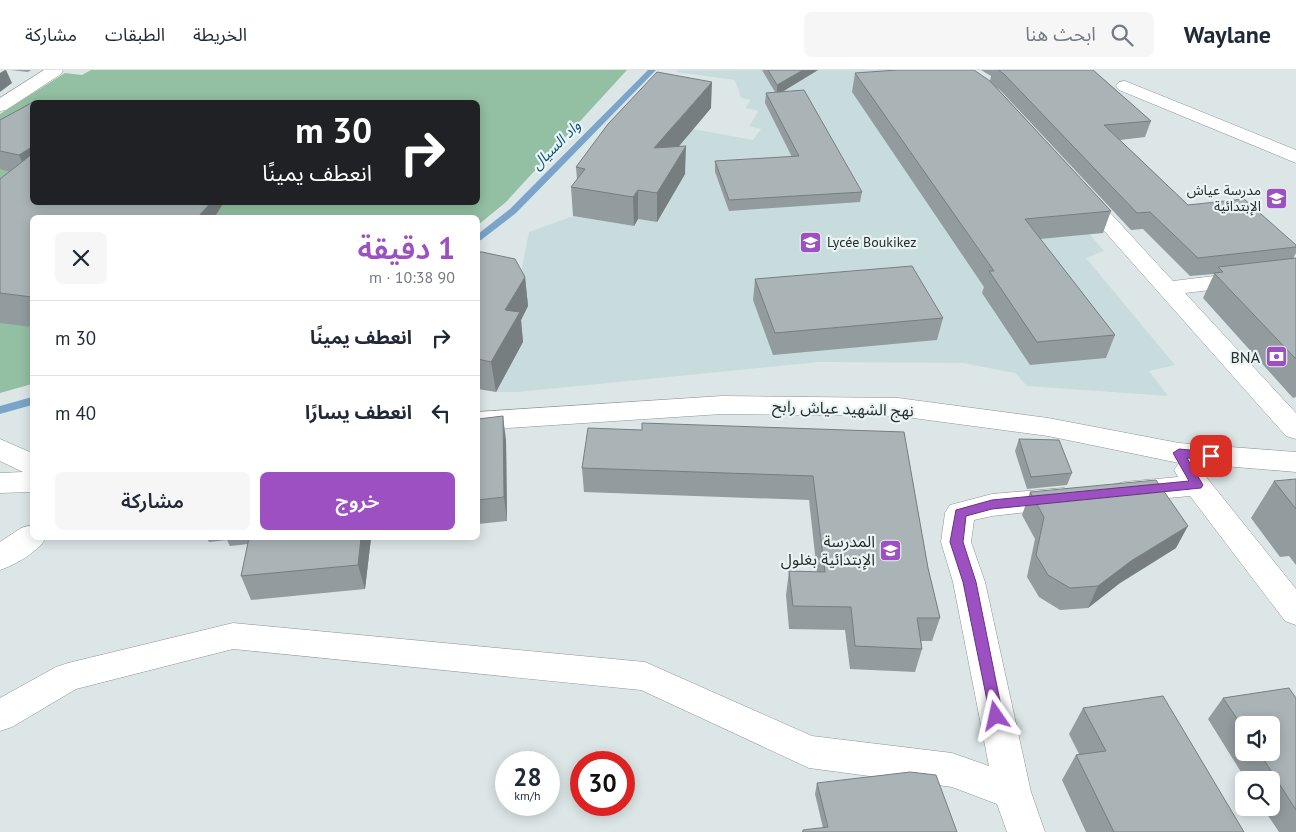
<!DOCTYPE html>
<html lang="ar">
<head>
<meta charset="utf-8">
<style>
  :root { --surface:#fff; --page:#f6f6f7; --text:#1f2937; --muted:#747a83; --line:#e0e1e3; --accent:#9c50c2 }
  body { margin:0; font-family:"PT Sans","Noto Sans Arabic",sans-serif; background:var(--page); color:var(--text); direction:rtl; height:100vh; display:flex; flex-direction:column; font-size:19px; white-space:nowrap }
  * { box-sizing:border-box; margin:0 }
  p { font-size:16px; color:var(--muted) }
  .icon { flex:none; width:28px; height:28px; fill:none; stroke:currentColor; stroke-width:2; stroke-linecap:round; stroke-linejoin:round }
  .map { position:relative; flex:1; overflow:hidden; direction:ltr }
  .drawer { position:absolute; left:30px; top:145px; width:450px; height:325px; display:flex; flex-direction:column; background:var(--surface); border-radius:8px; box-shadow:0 2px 12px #0003; direction:rtl }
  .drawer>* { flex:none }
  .top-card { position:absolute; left:30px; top:30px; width:450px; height:105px; border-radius:8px; box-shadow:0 2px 12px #0003; direction:rtl; background:#202124; color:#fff; overflow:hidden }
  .controls { position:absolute; left:1235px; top:646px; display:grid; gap:10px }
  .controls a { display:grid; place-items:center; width:45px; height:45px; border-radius:8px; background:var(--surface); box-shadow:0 2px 12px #0003; font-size:25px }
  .speed { position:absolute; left:495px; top:681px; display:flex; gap:10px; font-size:25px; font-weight:700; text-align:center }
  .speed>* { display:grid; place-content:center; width:65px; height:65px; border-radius:50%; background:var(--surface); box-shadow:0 2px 12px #0003; line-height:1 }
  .speed small { font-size:12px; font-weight:400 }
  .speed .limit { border:8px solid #d22; background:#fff; color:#111 }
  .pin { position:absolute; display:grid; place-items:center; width:42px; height:42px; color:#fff; margin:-21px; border-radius:10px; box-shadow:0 2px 8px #0006 }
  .me { position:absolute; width:55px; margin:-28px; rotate:349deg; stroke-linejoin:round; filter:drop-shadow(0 0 4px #0008) }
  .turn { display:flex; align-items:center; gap:18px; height:105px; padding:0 25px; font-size:22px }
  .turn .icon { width:65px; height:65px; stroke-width:2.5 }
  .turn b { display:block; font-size:35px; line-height:42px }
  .round { display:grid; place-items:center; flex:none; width:52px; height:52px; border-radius:8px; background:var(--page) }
  .overview { display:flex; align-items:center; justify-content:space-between; height:85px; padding:0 25px }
  h1 { font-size:30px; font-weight:600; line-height:38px; color:var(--accent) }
  .primary-button { display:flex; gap:10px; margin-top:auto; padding:10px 25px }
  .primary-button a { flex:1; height:58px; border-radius:8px; background:var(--accent); color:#fff; font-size:20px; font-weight:600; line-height:58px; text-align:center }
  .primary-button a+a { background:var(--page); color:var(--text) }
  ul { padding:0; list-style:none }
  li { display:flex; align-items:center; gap:15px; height:75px; padding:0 25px; border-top:1px solid var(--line) }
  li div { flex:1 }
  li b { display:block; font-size:19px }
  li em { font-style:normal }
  header { display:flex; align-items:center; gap:30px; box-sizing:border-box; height:70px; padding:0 25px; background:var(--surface); border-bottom:1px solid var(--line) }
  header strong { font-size:24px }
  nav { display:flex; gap:28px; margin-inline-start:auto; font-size:18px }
  .search { width:350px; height:45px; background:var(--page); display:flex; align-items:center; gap:12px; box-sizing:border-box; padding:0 18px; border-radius:8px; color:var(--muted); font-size:19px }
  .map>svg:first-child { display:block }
  .built { fill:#c9dcdd }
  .green { fill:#93bfa2; fill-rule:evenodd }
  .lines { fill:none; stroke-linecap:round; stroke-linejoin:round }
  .stream { fill:#7aa4c9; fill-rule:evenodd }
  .minor-casing { stroke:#8b9595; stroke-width:1 }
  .minor { fill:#fff; fill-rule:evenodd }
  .wall { fill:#929b9d; fill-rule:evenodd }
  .shaded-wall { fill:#777e80 }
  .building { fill:#aab4b7; stroke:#777e80 }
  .route { fill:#9c50c2; stroke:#65347e }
  .labels { text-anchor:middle; stroke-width:4.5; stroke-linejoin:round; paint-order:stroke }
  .far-poi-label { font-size:14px; fill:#292d2d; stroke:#e9f4f4; text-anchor:end }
  .far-water-label { font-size:15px; font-style:italic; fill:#0f5382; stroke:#e9f4f4 }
  .poi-label { font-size:16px; fill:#292d2d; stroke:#e9f4f4; text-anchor:end }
  .street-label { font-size:16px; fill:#292d2d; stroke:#e9f4f4 }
</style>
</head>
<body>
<header>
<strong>Waylane</strong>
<div class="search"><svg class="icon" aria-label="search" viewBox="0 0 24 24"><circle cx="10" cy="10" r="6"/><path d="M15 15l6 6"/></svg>ابحث هنا</div>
<nav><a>الخريطة</a><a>الطبقات</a><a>مشاركة</a></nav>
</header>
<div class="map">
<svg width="1296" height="762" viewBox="0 0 1296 762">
  <rect width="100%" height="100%" fill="#dce6e7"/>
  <!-- built -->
  <path class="built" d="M678,0h243l39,12 144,169 -18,7 89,107 -26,6 19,25 -141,-10 -12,-13 -52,-10 -144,-1 -301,30h-22l27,-49 -5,-55 11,-56 44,-16 61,10 4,-7 19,3 -7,-40 43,-53 60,11 8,-11 -12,-3 10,-15 -14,-3 6,-8 -10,-2 -6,-18 -59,-8z"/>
  <!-- green -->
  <path class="green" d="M91,0h536l-121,132 -28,23v-7h-446v166l-32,9v-279l65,-41 17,2zM32,32h446v100h-446z"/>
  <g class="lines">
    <!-- stream -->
    <g class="stream">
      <path d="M648,0h8l-140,143 -35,27 -3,1v-7l32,-25z"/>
      <path d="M32,327v8l-32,9v-8z"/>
    </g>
    <defs>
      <g id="minor">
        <path d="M44,0h19l-2,4 -55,36 -6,1v-13z"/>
        <path d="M1125,11l171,69v13l-177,-73 -3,-4 3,-4z"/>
        <path d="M1082,118l7,2 84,91 123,-15v14l-111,13 111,120v26l-10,-3 -211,-238 -3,-4 3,-4z"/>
        <path d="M722,326l176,2 150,20 131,25 117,9v20l-97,-8 8,14 89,111v36l-11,-4 -95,-125 -66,6 -10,-3 -4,-7 4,-7 10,-3 54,-5 -4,-7 5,-7 -131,-27 -150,-20 -176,-2 -244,16v-18z"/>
        <path d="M0,369l32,14v39l-32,1v-20l23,-1 -23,-11z"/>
        <path d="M1064,418l10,3 4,7 -4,7 -10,3 -72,8 -18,4 -3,22 14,40 46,210 14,40h-38l-10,-28 -45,-17 -143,-19 -168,-78 -408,-41 -157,40 -64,38 -12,4v-33l56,-31 12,-4 165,-40 412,39 167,74 140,17 37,13 -36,-184 -12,-40 4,-29 5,-8 42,-11z"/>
        <path d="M32,455v13h14c-8,14 -31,27 -46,32v-28l21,-14z"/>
      </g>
    </defs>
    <!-- minor casing -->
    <use href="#minor" class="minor-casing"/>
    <!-- minor -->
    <use href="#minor" class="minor"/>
  </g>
  <!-- wall -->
  <g class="wall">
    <path d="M11,0h20l-3,2z"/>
    <path d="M762,0h56l-36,22 80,100 -2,10 -131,9 -14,-39v-11l77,-4 -27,-54 1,-10 9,-1z"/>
    <path d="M981,0h112l58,51 -6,16 -25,3 68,65 108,40v8l-3,6 3,-1v139l-3,1 -90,-100 11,-24 -24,2 -47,-47 -12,1 -131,-140 -4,-3 115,124 -8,22 -63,6 75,96 -9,23 -76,7 -48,-72 2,-6 -132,-195 3,-19 135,8 1,-5z"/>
    <path d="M35,31l-3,101h192l-10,16h-182v109l-32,-4v-144l10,-7 -10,-3v-49z"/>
    <path d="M711,38l-32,38 6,28 -28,48 -19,-3 -4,7 -61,-10 -2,-29 6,-7 -1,-13z"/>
    <path d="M478,182l47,25 3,29 -7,14 2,22 -27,50 -18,-3z"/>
    <path d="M755,209l188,39 -6,22 -164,15 -20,-55z"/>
    <path d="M478,349l28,21 1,81 -29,3z"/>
    <path d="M642,360l262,2 24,136 12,50 -8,23h-11l1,8 -7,23 -65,-3 -5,-39 -56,-1 -3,-34 3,-24 28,1 -8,-72 -225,-8 -2,-24z"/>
    <path d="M1019,369l53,34 -5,12 -40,4 -12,-38z"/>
    <path d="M1296,409v86l-7,-9 -9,1 -29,-39 23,-37z"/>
    <path d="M1030,422l146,56 -56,35 -32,25 -28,2 -21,-13 -12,-20 8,-38 -13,-24z"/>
    <path d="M207,468h164l-6,51 -114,11 -10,-24 7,-32 -18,2 -3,-6 -18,2z"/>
    <path d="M1223,628h73v134h-17l-16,-24h8v-28h-25l-38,-61zM1244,655l27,27h-27z"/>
    <path d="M1083,638l161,124h-158l-24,-52 14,-25 3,-1 -10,-20z"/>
    <path d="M817,713l140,49h-155l1,-2 20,-2 -8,-34z"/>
  </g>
  <!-- shaded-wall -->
  <g class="shaded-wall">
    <path d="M5,0h1l6,13 -12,9v-19z"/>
    <path d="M803,0h15l-41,25v-10z"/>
    <path d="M712,12l-1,26 -57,68v-28z"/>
    <path d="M686,76l-1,28 -28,48v-29z"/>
    <path d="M32,77v27l-3,2 -10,-21z"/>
    <path d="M638,120v29l-4,7 -1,-29z"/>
    <path d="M192,132h32l-10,16h-18l-5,-15z"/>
    <path d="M525,207l3,29 -7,14 2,22 -27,50 -5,-30 14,-52z"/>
    <path d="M503,346l3,24 1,81 -3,-24z"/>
    <path d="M1188,456l-12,22 -56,35 -32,25 10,-22 33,-25z"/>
    <path d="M361,468h10l-6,51 -7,-24z"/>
  </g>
  <!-- building -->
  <g class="building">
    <path d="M768,0h35l-26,15z"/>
    <path d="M897,0h77l16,11 121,130 -86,8 90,116 -78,7 -48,-71h5l-139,-198z"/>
    <path d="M998,0h95l58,51 -47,4 84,80 56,-6 52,46v2l-98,11 -48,-46 -13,1 -133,-139z"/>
    <path d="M657,2l55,10 -58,66 32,-2 -29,47 -19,-3 -5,7 -62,-10 14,-18 -9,-2 32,-43z"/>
    <path d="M804,20l58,102 -133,8 -14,-39 84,-5 -33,-63z"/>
    <path d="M35,31l9,1h-12v45l-13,8 -19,-4v-31z"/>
    <path d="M32,84v48h160l-1,1 18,2 -12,13h-165v79l-32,-4v-114z"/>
    <path d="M478,182h4l33,7 10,18 -20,33 15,2 -29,50 -13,-3z"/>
    <path d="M1296,188v101l-82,-86 9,-1 -5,-5z"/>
    <path d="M912,196l31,52 -168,15 -20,-54z"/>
    <path d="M503,346l1,81 -26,3v-81z"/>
    <path d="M642,353l262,9 24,136 12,50h-23l5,31 -67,-3 -4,-39 -58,-1 -4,-35 36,1 -12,-96 -231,-8 6,-40 54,2z"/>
    <path d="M1019,369l40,1 13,33 -41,4z"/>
    <path d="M1296,409v30l-22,-28z"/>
    <path d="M1156,410l32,46 -57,35 -33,25 -28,2 -22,-13 -12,-20 8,-38 -14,-25z"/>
    <path d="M249,468h112l-3,27 -117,11z"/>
    <path d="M1289,618l7,10v112l-37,-58h12v-27h-27v4l-21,-31z"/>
    <path d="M1163,626l81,136h-130l-38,-77 30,-4 -23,-43z"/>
    <path d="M910,702l26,3 21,57h-154v-2l25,-3 -11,-44z"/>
  </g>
  <!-- route -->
  <path class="route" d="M1179,379l32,3 6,4 -6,4 -24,-2 16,27 -2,3 -209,21 -26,7 -3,26 13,40 27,134 -2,4 -5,2 -5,-2 -28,-138 -13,-40 6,-32 36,-10 197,-19 -16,-28z"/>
  <!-- icons -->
  <defs>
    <symbol id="school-square" viewBox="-11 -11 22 22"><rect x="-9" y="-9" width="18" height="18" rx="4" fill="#9c50c2" stroke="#e9f4f4"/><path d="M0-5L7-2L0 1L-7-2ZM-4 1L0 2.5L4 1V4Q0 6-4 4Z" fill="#fff"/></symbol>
    <symbol id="bank-square" viewBox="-11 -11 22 22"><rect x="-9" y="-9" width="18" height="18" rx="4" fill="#9c50c2" stroke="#e9f4f4"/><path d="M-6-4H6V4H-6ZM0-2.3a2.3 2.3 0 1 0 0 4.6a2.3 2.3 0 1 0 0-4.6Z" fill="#fff"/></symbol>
  </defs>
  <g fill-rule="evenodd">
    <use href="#school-square" x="1264" y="116" width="25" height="25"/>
    <use href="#school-square" x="798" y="160" width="25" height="25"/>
    <use href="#bank-square" x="1264" y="274" width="25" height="25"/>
    <use href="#school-square" x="878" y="468" width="25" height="25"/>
  </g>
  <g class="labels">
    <!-- far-poi labels -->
    <g class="far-poi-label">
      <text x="1261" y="125">مدرسة عياش<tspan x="1261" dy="16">الإبتدائية</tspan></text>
      <text x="827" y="177" text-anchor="start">Lycée Boukikez</text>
    </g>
    <!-- far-water labels -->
    <g class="far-water-label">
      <text transform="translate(556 75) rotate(-45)" y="5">واد السيال</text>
    </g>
    <!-- poi labels -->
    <g class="poi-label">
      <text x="1260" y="293">BNA</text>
      <text x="875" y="477">المدرسة<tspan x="875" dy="18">الإبتدائية بغلول</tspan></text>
    </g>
    <!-- street labels -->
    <g class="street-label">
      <text transform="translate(843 338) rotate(2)" y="6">نهج الشهيد عياش رابح</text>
    </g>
  </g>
</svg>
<div class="controls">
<a><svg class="icon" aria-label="sound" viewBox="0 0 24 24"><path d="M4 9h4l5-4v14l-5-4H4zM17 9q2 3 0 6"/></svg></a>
<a><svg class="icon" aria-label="search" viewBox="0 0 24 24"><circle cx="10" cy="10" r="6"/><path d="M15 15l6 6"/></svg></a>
</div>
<div class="speed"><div>28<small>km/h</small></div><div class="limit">30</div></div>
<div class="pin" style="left:1211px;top:386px;background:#d93025"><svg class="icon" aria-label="arrive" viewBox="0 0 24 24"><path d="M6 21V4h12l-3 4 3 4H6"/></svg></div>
<svg class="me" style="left:996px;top:646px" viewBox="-20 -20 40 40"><path d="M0-17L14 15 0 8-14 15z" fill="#9c50c2" stroke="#fff" stroke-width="4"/></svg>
<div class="top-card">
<div class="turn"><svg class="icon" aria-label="right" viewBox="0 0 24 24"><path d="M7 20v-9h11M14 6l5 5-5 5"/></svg><div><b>30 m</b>انعطف يمينًا</div></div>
</div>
<section class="drawer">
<div class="overview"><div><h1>1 دقيقة</h1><p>90 m · 10:38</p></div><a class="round"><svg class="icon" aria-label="close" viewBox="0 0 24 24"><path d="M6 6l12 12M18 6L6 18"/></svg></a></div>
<ul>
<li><svg class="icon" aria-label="right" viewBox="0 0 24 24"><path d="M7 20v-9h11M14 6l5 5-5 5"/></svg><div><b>انعطف يمينًا</b></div><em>30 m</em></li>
<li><svg class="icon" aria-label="left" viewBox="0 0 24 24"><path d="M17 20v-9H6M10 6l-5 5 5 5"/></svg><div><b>انعطف يسارًا</b></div><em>40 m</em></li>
</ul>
<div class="primary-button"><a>خروج</a><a>مشاركة</a></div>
</section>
</div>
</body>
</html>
